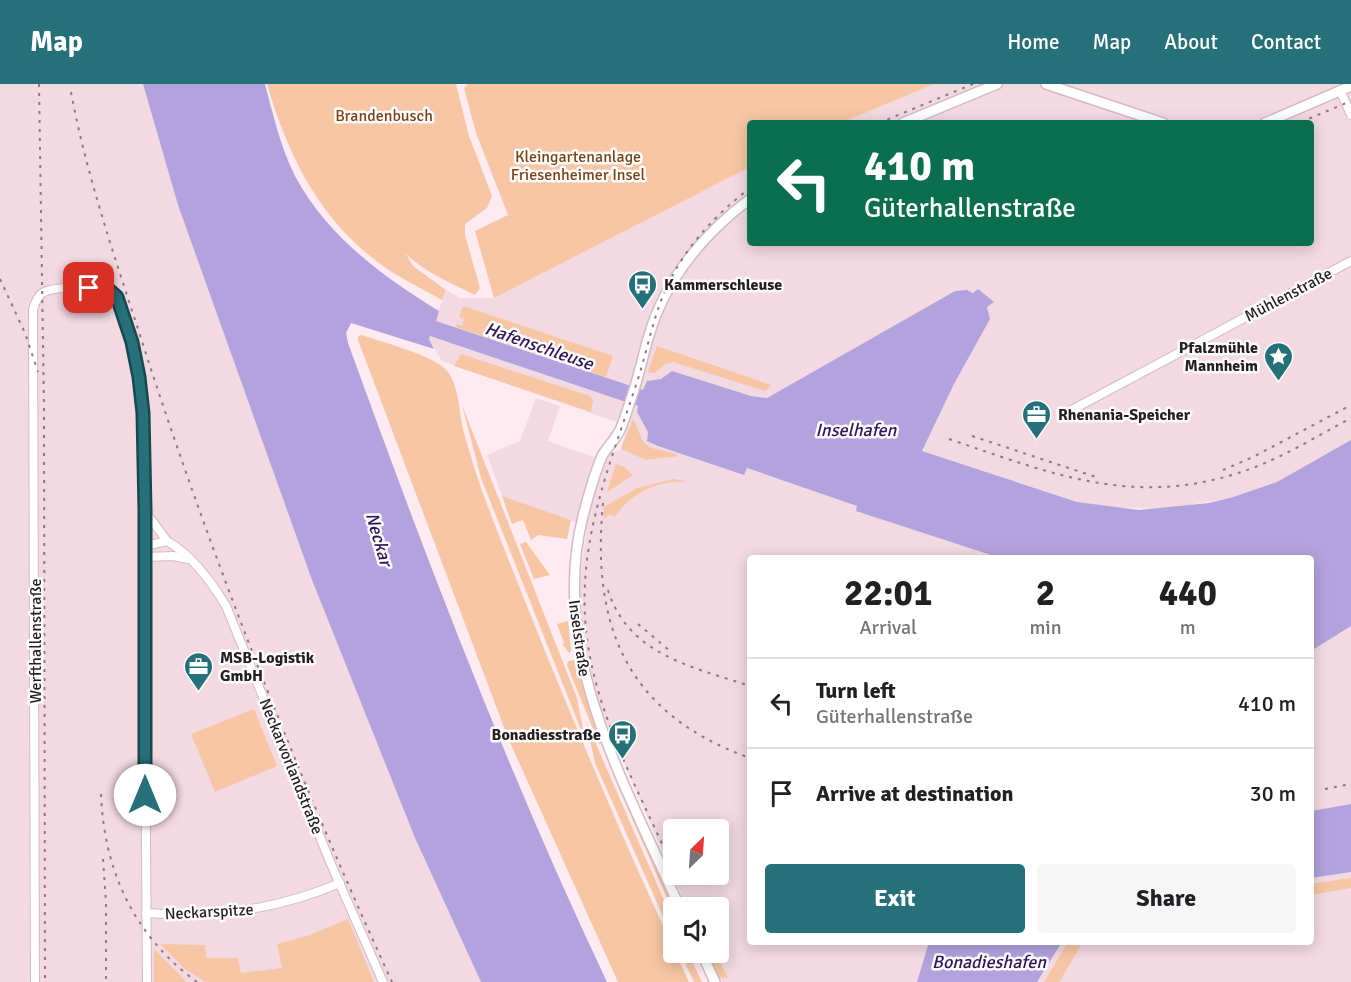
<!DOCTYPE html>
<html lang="en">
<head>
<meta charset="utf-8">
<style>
  :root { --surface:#fff; --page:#f6f6f6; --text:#202124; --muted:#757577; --line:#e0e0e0; --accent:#267079 }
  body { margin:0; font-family:Signika,sans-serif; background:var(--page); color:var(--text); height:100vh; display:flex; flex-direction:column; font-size:22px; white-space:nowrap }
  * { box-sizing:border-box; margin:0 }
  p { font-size:20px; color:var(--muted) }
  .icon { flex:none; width:33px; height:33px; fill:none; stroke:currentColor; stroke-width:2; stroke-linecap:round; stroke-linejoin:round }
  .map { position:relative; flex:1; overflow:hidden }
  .drawer { position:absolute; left:747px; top:471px; width:567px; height:390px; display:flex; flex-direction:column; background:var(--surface); border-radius:6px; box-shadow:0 3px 15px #0003 }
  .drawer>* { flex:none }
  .guide { position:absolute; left:747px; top:36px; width:567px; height:126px; border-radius:6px; box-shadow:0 3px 15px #0003; background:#0b6e4f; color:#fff; overflow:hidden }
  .needle { width:39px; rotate:25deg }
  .controls { position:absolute; left:663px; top:735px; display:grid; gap:12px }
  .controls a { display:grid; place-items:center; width:66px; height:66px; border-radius:6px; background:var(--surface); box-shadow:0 3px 15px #0003; font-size:30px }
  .pin { position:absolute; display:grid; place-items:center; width:51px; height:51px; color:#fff; margin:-26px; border-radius:12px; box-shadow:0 3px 9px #0006 }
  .me { position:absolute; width:66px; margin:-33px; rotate:0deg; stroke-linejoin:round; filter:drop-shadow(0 0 4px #0008) }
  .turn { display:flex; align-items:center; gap:21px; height:126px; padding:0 18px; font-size:27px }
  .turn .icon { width:78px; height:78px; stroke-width:2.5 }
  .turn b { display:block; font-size:42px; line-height:51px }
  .eta { display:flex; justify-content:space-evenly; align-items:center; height:102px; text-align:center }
  .eta b { font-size:36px; font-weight:800; line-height:42px }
  .primary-button { display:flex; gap:12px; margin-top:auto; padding:12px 18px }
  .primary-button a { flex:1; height:69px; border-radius:6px; background:var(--accent); color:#fff; font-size:24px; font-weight:800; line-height:69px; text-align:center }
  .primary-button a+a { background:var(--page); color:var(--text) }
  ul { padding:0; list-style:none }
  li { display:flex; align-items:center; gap:18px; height:90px; padding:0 18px; border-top:2px solid var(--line) }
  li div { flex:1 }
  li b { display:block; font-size:22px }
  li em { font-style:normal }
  header { display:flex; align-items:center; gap:36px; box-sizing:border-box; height:84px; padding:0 30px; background:var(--accent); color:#fff }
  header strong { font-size:28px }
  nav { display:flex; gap:33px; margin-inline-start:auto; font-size:21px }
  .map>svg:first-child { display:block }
  .built { fill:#f3d9e1; fill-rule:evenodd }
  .green { fill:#f7c6a4 }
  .water { fill:#b2a2de }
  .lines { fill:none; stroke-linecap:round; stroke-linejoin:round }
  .minor-casing { stroke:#d4bbc3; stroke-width:10 }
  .tertiary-casing { stroke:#d4bbc3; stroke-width:12 }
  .minor { stroke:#fff; stroke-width:8 }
  .tertiary { stroke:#fff; stroke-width:9 }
  .rail { stroke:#897b80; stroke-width:2; stroke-dasharray:3 6; stroke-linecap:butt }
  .route-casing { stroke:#19494f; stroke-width:15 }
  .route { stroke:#267079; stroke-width:10 }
  .labels { text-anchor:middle; stroke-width:5; stroke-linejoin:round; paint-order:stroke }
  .park-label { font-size:16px; fill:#794317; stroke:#fdfdfd }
  .poi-label { font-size:16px; font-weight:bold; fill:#261d20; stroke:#fdfdfd; text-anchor:start }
  .street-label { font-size:16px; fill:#261d20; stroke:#fdfdfd }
  .water-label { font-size:18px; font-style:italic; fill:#31155b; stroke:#fdfdfd }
</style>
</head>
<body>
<header>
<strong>Map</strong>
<nav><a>Home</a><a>Map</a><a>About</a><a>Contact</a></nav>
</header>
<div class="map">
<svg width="1351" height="898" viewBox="0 0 1351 898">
  <rect width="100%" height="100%" fill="#feeaf1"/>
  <!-- built -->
  <g class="built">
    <path d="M0,0h143l35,121 134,375 103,258 66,144h-481z"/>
    <path d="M934,0h417v356l-74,42 -44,15 -66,12 -61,-2 -29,-5 -155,-51 32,-67 36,-65 -3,-12 6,-5 -20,-9 -18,-2 -188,107 -16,-2 -79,-25 -11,8 -14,2 -3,10 -209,-70 11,-31 14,8h34l256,-131v76h561v-120h-470z"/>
    <path d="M430,252l209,70 -2,6 12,20 -2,8 97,34 2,-6 112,38 -1,5 143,47h-250v384h179l-12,40h-195l-14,-29 10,-1v-44l-31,-1 -83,-190 -9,-25 -14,-73 -1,-36 7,-57 -85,-30 -15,-41 33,-14 16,-43 24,8 -12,35 45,16 27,-7 8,-24 -186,-65 -13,-22zM674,746h44v44h-44z"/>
    <path d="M1351,542v178l-40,7v-160z"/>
    <path d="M1351,788v110h-314l25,-40h249v-64z"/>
  </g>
  <!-- green -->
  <g class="green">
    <path d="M267,0h189l13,52 23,60 -5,12 -22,16v11l15,53 -5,7c-24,-12 -49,-22 -69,-41l7,12 33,24 -4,10c-19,-11 -41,-21 -59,-34 -63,-45 -95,-110 -116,-182z"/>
    <path d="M468,0h466l-93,39h-91v44l-256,131 -19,-67 33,-16 -32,-82 -12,-45z"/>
    <path d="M463,222l150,50 -7,21 -150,-50 1,-3 5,2 2,-7 -5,-2z"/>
    <path d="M362,251c22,8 73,20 86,37 11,15 11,38 15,57 7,26 15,52 25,78 62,160 129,322 201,475h-71l-110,-244 -150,-398v-4z"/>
    <path d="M657,262l114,39 -6,6 -92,-29 -7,2 -11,9 -7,-1z"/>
    <path d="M461,270l129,42 3,4 -2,12 -137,-46z"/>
    <path d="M462,321l115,293 8,42 -104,-262z"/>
    <path d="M633,335c5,7 6,16 10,22 7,11 26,8 36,15l-33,4 -25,-11z"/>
    <path d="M616,380l8,3 9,8 -26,17z"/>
    <path d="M673,395l19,3c-31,-3 -60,9 -77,35l-6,-3 -5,5v-12l33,-19z"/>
    <path d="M502,412l69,24 -4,19 -29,-4 -7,5 -8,-20 -11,4z"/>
    <path d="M526,458l24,33 -16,4 -14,-35z"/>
    <path d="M568,537l3,30 -2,2 -7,-9 2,-1 -7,-19z"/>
    <path d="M574,576l28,83 -3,1 -32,-79 1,-4z"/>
    <path d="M254,625l23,57 -62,26 -24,-58z"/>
    <path d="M586,637l87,200v18l-78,-176z"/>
    <path d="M615,690l60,133 -2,5 -60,-137z"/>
    <path d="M1351,794v10l-40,7v-11z"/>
    <path d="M348,835l26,63h-168l-21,-13 -25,-25 45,1 1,13h32l3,15 41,-5 -5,-24 33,-9z"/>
    <path d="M1068,858h15l-24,40h-15z"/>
    <path d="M154,865l33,33h-33z"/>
    <path d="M680,869h8l14,29h-8z"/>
    <path d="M707,869h8l13,25h-9z"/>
  </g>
  <!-- water -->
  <g class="water">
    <path d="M143,0h122c8,31 16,64 30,92 31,59 88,101 144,135l-3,10 207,69 4,-9 14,-2 11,-8 79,25 16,2 188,-107 12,-1 6,3 5,-4 16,13 -7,5 3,12 -36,65 -32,67 155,51 62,8 70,-7 24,-6 44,-15 74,-42v186l-40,25v-93h-311l-144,-47 1,-5 -110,-38 -3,7 -86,-29 -11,-5 1,-9 -11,-20 1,-6 -208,-70 -1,3 5,10 -83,-26 -5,10 2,10c78,216 160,430 259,639h-126l-66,-144 -103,-258 -134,-375z"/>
    <path d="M1351,720v68l-40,6v-67z"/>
    <path d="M929,858h133l-25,40h-120z"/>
  </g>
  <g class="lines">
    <defs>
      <g id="minor">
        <path d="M1340,6l11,25"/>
        <path d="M1066,329l285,-152"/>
        <path d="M145,427l22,30"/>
        <path d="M145,462l22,-5c25,14 44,40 59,65l105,258 52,118"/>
        <path d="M145,473l28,-1 15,3"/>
        <path d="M146,829c69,5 130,-3 194,-30"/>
        <path d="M35,898l-2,-673c2,-6 4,-12 9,-16 11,-7 58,-7 70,-1 19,17 28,94 31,121l4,569"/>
      </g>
      <g id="tertiary">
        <path d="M1046,0l117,39"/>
        <path d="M903,39l94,-39"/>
        <path d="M1265,39l86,-37"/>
        <path d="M680,824c-54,-123 -132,-253 -97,-392 5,-19 11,-41 19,-60 5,-9 13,-16 18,-26 5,-11 8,-23 12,-34 8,-23 12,-47 20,-70 17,-51 55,-95 98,-127"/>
        <path d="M701,868l14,30"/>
      </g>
    </defs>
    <!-- minor casing -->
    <use href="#minor" class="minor-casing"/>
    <!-- tertiary casing -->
    <use href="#tertiary" class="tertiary-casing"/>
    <!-- minor -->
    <use href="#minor" class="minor"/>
    <!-- tertiary -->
    <use href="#tertiary" class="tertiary"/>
    <!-- rail -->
    <g class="rail">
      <path d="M39,0l5,324 1,574"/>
      <path d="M71,8c17,91 48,177 76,265 69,212 152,422 245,625"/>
      <path d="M1301,38l50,-21"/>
      <path d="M879,39l94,-39"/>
      <path d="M0,195l25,54 13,39"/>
      <path d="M972,352l124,41"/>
      <path d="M949,355c109,37 193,72 309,27 32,-13 63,-32 93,-48"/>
      <path d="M1223,386l30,-13 98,-52"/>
      <path d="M603,419c-12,124 24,211 147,255"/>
      <path d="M608,506c20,65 85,77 142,96"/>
      <path d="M638,540l32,27"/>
      <path d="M1325,705l26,-5"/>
      <path d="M101,710c3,77 33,142 96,188"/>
      <path d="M103,775l3,44v79"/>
      <path d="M673,784c-32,-73 -76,-150 -86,-230 -12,-91 22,-171 50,-256 10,-30 15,-61 28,-91 19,-43 48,-74 85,-103"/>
    </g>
  </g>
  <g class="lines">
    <defs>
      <path id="route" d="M89,204l20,2 8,7 15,45 7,35 4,36 2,97v285"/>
    </defs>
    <!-- route casing -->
    <use href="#route" class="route-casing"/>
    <!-- route -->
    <use href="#route" class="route"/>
  </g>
  <!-- icons -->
  <defs>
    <symbol id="bus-pin" viewBox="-11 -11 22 30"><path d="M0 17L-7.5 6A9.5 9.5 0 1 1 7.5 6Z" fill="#267079" stroke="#fdfdfd"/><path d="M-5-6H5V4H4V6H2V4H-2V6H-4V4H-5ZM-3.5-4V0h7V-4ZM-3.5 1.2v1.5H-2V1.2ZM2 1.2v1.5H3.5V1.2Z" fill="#fff"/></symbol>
    <symbol id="sight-pin" viewBox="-11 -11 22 30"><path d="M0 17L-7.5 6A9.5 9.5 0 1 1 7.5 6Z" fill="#267079" stroke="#fdfdfd"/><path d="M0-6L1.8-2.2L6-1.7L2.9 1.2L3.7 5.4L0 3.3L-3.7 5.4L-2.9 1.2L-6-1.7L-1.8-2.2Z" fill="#fff"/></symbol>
    <symbol id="office-pin" viewBox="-11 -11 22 30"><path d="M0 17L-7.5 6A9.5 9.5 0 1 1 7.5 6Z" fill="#267079" stroke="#fdfdfd"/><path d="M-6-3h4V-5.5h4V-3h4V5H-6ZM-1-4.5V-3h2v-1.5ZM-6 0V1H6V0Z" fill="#fff"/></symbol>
  </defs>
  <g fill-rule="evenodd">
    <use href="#bus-pin" x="626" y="184" width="33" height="45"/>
    <use href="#sight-pin" x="1262" y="256" width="33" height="45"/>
    <use href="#office-pin" x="1020" y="314" width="33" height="45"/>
    <use href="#office-pin" x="182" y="566" width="33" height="45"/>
    <use href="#bus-pin" x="606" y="634" width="33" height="45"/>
  </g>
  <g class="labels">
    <!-- park labels -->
    <g class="park-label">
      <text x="384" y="37">Brandenbusch</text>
      <text x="578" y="78">Kleingartenanlage<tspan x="578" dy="18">Friesenheimer Insel</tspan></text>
    </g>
    <!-- poi labels -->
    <g class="poi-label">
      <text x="664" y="206">Kammerschleuse</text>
      <text x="1258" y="269" text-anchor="end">Pfalzmühle<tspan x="1258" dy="18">Mannheim</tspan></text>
      <text x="1058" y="336">Rhenania-Speicher</text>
      <text x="220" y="579">MSB-Logistik<tspan x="220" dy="18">GmbH</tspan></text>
      <text x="601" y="656" text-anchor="end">Bonadiesstraße</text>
    </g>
    <!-- street labels -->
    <g class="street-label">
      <text transform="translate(1288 210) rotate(-28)" y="6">Mühlenstraße</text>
      <text transform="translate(580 554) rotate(82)" y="6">Inselstraße</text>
      <text transform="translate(35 557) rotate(-90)" y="6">Werfthallenstraße</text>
      <text transform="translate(292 682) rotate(68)" y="6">Neckarvorlandstraße</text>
      <text transform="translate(209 827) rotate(-3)" y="6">Neckarspitze</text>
    </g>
    <!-- water labels -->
    <g class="water-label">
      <text transform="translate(539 262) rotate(19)" y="6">Hafenschleuse</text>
      <text x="856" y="352">Inselhafen</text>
      <text transform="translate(379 455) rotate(74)" y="6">Neckar</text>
      <text x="989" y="884">Bonadieshafen</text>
    </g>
  </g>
</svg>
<div class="controls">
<a><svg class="needle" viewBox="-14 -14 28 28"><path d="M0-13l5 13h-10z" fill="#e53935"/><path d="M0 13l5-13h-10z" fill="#757577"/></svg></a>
<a><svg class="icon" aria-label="sound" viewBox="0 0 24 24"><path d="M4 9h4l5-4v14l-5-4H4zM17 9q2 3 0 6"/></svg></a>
</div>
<div class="pin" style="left:89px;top:204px;background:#d93025"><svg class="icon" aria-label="arrive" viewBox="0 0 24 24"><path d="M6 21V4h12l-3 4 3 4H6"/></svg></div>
<svg class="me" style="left:145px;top:711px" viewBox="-20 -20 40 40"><circle r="19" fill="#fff"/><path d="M0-13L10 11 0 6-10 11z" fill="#267079"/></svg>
<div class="guide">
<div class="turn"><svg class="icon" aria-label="left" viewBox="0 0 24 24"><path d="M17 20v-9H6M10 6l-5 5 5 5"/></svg><div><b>410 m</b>Güterhallenstraße</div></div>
</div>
<section class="drawer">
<div class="eta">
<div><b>22:01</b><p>Arrival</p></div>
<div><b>2</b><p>min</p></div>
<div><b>440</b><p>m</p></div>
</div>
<ul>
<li><svg class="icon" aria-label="left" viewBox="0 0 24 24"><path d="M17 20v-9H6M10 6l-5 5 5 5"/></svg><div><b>Turn left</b><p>Güterhallenstraße</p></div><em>410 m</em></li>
<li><svg class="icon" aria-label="arrive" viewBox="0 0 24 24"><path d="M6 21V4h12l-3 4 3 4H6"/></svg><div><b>Arrive at destination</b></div><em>30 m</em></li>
</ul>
<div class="primary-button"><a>Exit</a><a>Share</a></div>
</section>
</div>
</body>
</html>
